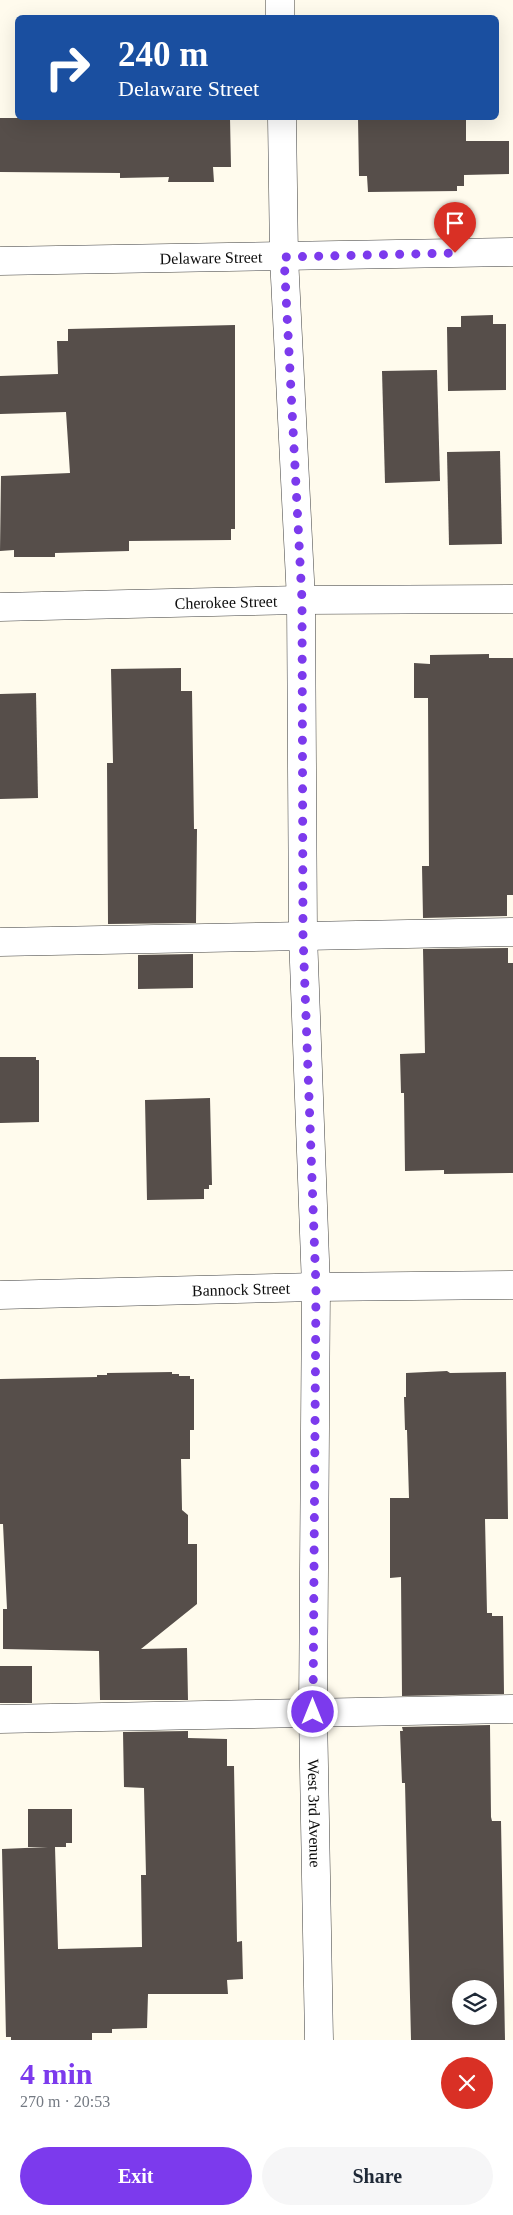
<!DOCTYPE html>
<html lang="en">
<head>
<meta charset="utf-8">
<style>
  :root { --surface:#fff; --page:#f6f6f7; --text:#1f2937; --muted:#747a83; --accent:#7c3aed }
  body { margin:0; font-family:"Times New Roman",serif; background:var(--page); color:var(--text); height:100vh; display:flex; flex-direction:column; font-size:19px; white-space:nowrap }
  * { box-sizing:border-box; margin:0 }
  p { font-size:16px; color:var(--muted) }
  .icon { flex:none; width:28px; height:28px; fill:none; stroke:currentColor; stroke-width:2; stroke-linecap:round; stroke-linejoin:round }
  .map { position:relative; height:2040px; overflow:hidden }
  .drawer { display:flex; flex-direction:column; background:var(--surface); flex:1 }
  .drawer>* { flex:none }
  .top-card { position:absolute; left:15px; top:15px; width:484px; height:105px; border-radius:8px; box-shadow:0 5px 20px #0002; background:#1a4fa0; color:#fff; overflow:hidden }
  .buttons { position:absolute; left:452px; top:1980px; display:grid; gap:10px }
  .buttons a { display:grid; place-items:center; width:45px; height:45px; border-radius:50%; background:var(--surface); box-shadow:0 5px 20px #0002; font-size:25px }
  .pin { position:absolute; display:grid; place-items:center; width:42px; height:42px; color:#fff; margin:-51px -21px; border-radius:50% 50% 50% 0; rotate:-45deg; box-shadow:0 0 5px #0007 }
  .pin .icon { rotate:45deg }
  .me { position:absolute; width:55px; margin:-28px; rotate:0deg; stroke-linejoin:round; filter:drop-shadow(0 0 4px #0008) }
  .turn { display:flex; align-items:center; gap:18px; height:105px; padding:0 20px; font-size:22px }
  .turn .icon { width:65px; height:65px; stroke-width:2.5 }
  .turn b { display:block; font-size:35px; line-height:42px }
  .round { display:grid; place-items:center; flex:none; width:52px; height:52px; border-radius:26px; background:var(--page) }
  .overview { display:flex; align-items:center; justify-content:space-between; height:85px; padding:0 20px }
  h1 { font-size:30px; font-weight:800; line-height:38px; color:var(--accent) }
  .action { display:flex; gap:10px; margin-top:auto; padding:10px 20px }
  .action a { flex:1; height:58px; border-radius:30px; background:var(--accent); color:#fff; font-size:20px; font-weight:800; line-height:58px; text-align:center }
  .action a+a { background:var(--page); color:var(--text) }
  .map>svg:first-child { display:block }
  .building { fill:#564e4a; fill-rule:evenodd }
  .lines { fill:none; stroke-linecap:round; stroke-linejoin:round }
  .minor-casing { stroke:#404040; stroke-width:29 }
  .minor { stroke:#fff; stroke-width:28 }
  .route { stroke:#7c3aed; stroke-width:9; stroke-dasharray:0 16.2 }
  .labels { text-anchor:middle; stroke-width:5; stroke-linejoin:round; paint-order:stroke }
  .street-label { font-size:16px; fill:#0d0d0d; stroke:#fff }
</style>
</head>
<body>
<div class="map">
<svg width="513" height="2040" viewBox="0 0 513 2040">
  <rect width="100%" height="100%" fill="#fffbed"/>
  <!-- building -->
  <g class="building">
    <path d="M0,118h230l1,49h-18l1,15h-46l1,-5 -49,1v-5l-120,-1z"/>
    <path d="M358,118h108v23h43v33l-45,1v11h-7v5l-89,1 -1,-16h-8z"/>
    <path d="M493,315v9h13v66l-58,1 -1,-64h14v-11z"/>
    <path d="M235,325v204h-4v11l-102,1v10l-74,2v4h-41v-7l-14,1 1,-75 69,-3 -4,-61 -66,2v-38l58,-2 -1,-33h11v-12z"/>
    <path d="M437,370l3,111 -55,2 -3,-112z"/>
    <path d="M500,451l2,93 -53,1 -2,-93z"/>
    <path d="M489,654v4h24v237h-6v21l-84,2 -1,-52h7l-1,-168h-14v-35l16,1v-9z"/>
    <path d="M181,668v23h11l2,138h3l-1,94 -88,1 -1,-161h6l-2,-94z"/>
    <path d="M36,693l2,105 -38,1v-105z"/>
    <path d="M508,948v15h5v210l-69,1v-4l-39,1 -1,-78h-3l-1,-39 25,-1 -2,-104z"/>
    <path d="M193,954v34l-55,1v-34z"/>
    <path d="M0,1057h36v3h3v62l-39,1z"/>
    <path d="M210,1098l2,87h-3v4h-5v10l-57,1 -2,-100z"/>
    <path d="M447,1371l3,2 56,-1 2,147h-23l2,94h5v3h11l1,78 -102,2 -1,-119 -11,1v-80h19l-2,-68h-2l-1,-33h2v-24z"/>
    <path d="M172,1372v2h7v2h11v3h4v51h-4v29h-9l1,51 6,5v29h9v60l-56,45 46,-1 1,52h-88l-1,-49 -96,-2v-40h4l-4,-85h-3v-145l97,-2v-2h10v-2z"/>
    <rect x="0" y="1666" width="32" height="37"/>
    <path d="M490,1725l1,92 1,4h9l4,219h-94l-6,-257h-3l-2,-52h3l-1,-4zM461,1989h28v27h-28z"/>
    <path d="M188,1731v7l39,1v27h7l3,176 5,-1 1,38 -16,1 1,14h-80l-1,34 -35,1v4h-20v7h-81v-3h-5l-4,-188 46,-2h-20v-38h44v34h-6v4h-11l3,102 84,-2 -1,-72h5l-2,-87 -20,-1 -1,-55z"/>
  </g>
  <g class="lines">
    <defs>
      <g id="minor">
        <path d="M280,0v18"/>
        <path id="s1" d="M282,118l2,139 17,343 2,335 13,352 -3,425 6,328"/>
        <path id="s2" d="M0,261l513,-9"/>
        <path id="s3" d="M0,607l301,-7 212,-1"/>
        <path d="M0,942l513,-10"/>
        <path id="s4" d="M0,1295l316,-8 197,-2"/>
        <path d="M0,1719l513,-10"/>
      </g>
    </defs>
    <!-- minor casing -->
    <use href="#minor" class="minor-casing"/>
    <!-- minor -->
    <use href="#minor" class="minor"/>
  </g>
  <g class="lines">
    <!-- route -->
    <path class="route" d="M313,1712l3,-425 -13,-352 -1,-335 -18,-343 171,-4"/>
  </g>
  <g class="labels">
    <!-- street labels -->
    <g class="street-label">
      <text dy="6" stroke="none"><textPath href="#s2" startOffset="211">Delaware Street</textPath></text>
      <text dy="6" stroke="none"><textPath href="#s3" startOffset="226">Cherokee Street</textPath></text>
      <text dy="6" stroke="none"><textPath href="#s4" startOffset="241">Bannock Street</textPath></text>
      <text dy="6" stroke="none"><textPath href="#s1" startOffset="1696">West 3rd Avenue</textPath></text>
    </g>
  </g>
</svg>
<div class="buttons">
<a><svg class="icon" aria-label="layers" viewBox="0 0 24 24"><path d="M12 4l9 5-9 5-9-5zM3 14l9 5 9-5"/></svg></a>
</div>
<div class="pin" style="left:455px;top:253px;background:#d93025"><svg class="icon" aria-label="arrive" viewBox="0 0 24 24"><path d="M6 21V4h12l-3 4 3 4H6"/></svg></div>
<svg class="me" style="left:313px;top:1712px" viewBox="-20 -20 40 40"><circle r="17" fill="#7c3aed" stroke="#fff" stroke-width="3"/><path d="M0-11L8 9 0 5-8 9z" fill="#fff"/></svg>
<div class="top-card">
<div class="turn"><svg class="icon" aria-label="right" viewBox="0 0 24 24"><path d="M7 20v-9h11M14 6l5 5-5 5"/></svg><div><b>240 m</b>Delaware Street</div></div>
</div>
</div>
<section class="drawer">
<div class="overview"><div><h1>4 min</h1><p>270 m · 20:53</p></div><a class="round" style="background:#d93025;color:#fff"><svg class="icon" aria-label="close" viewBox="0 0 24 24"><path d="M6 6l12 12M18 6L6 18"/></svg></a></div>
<div class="action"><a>Exit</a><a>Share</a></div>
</section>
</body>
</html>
